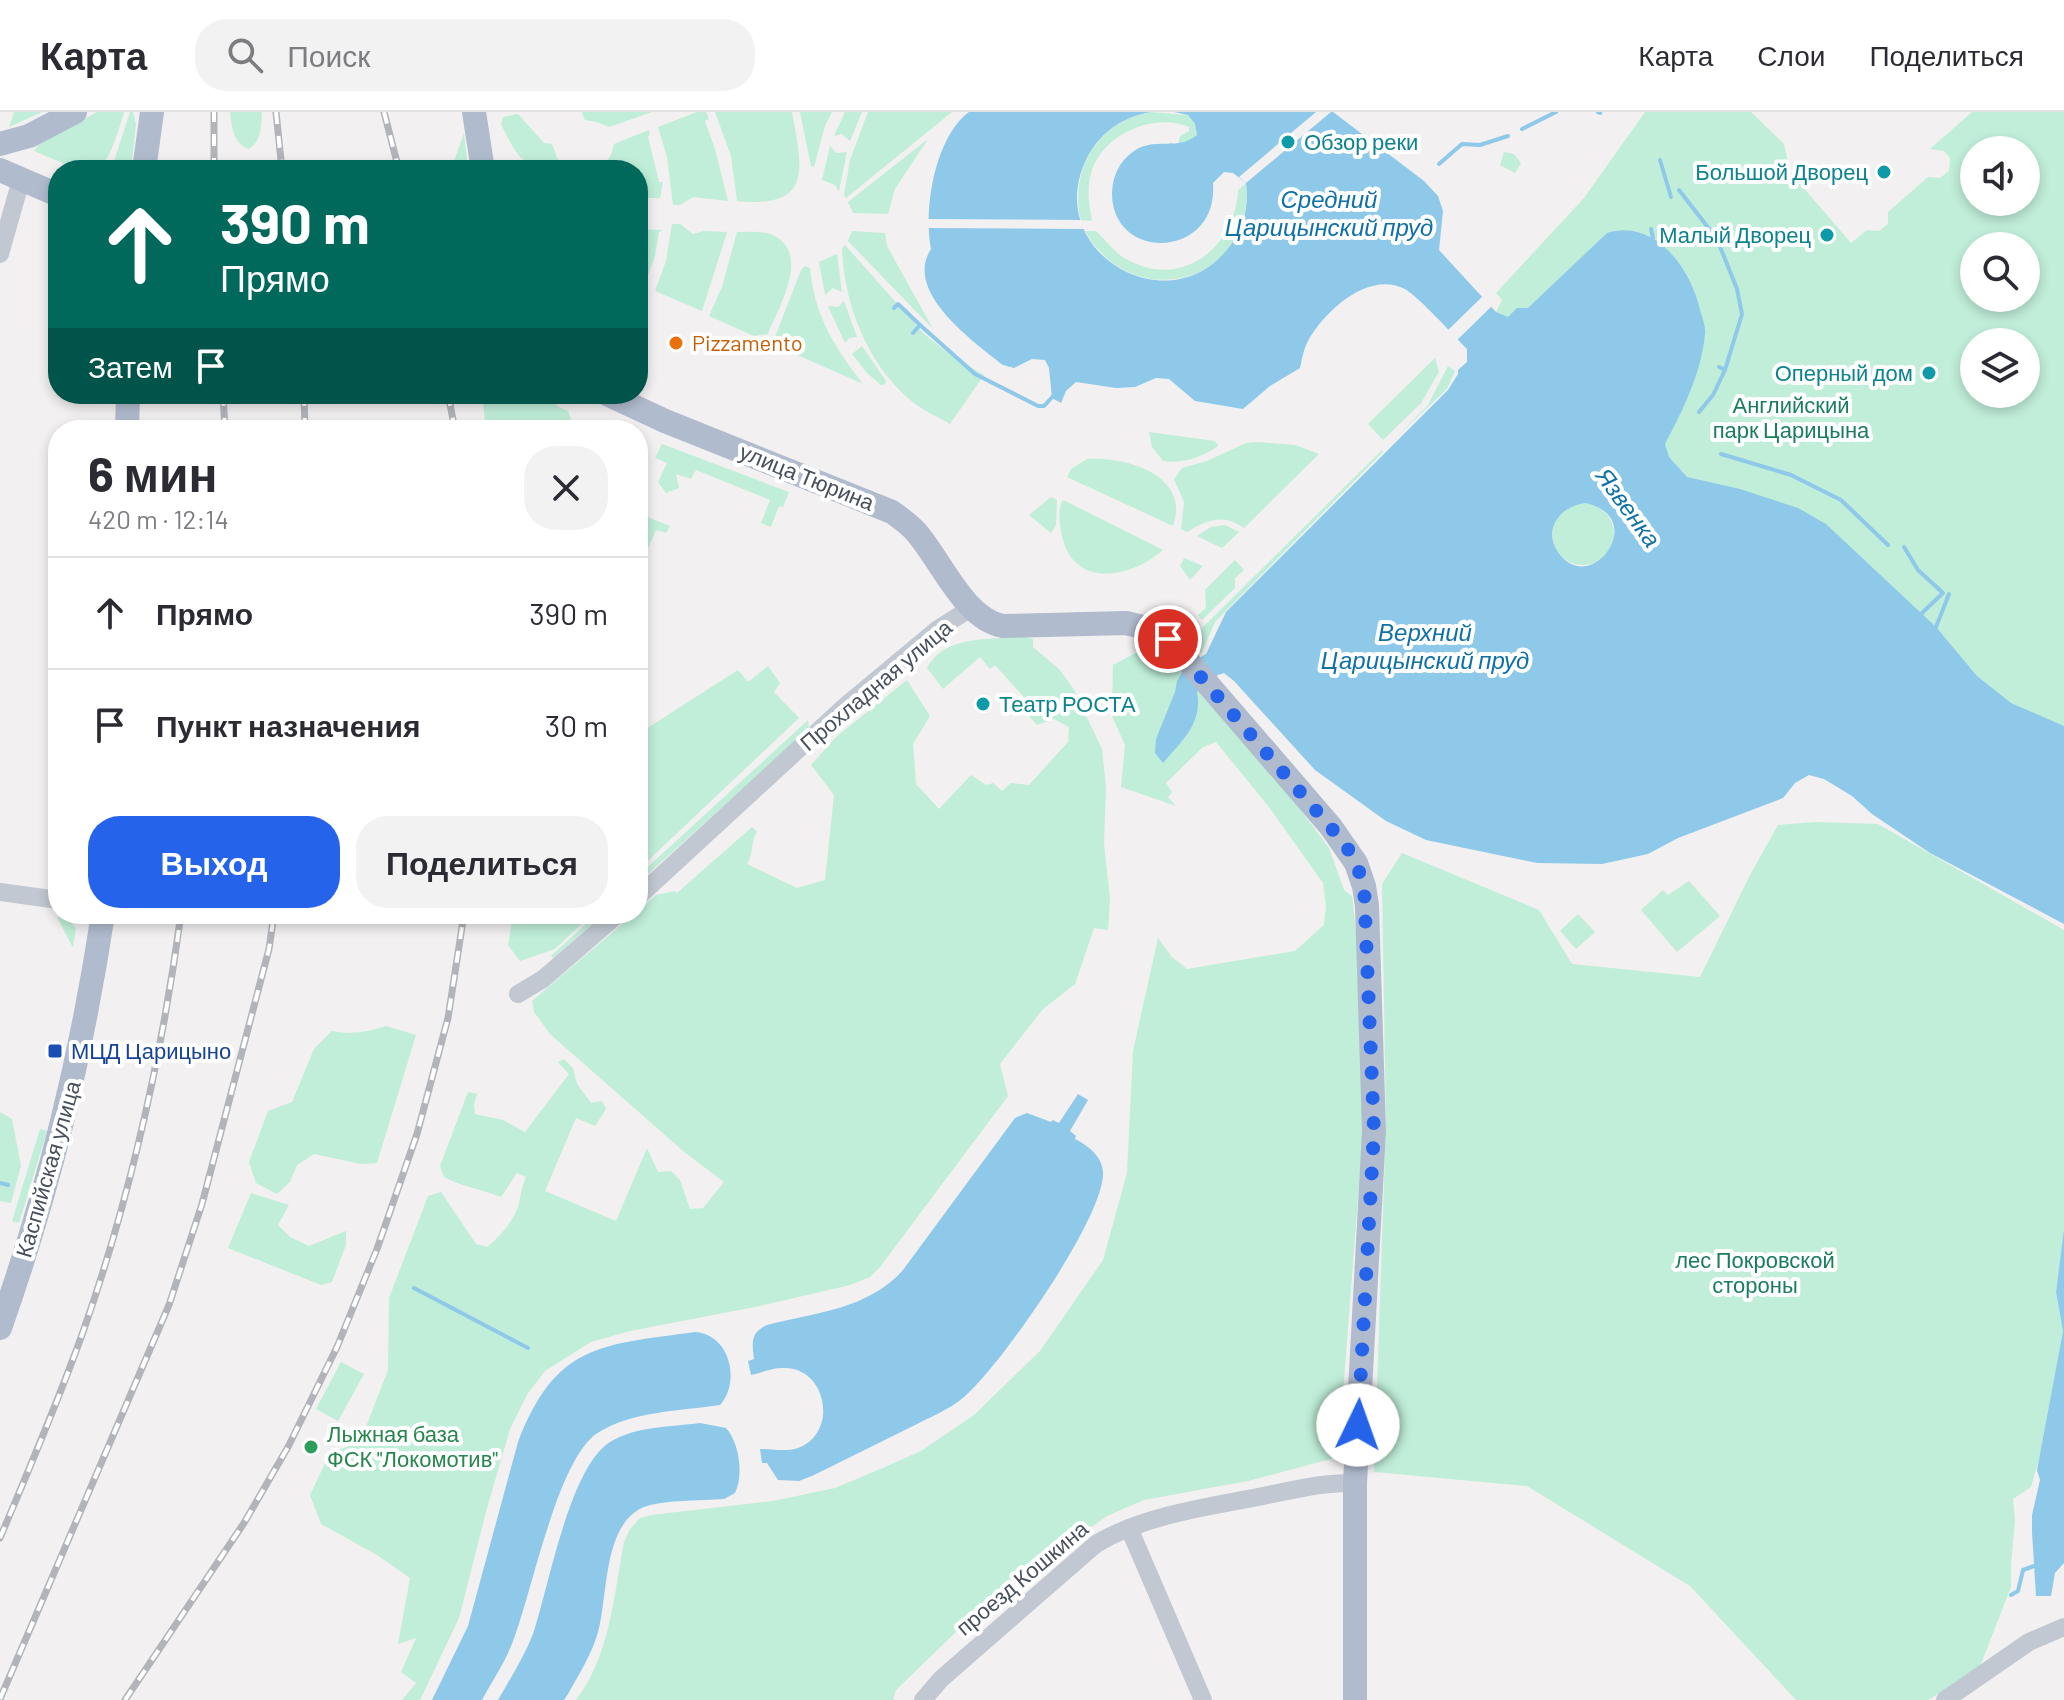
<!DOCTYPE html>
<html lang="ru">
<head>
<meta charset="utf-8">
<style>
  :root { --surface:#fff; --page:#f2f2f3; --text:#2b2b33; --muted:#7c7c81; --line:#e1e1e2; --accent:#2563eb }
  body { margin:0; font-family:Barlow,sans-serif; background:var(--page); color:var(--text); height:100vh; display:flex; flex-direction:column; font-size:30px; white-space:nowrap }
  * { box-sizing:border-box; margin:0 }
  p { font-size:26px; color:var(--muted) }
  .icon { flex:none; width:44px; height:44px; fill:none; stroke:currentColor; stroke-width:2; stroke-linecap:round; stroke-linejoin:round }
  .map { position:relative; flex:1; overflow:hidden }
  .side { position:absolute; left:48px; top:308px; width:600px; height:504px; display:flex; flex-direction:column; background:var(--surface); border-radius:32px; box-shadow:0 4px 12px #0003 }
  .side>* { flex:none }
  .hud { position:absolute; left:48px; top:48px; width:600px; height:244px; border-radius:32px; box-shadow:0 4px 12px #0003; background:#00695c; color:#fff; overflow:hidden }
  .fabs { position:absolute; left:1960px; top:24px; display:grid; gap:16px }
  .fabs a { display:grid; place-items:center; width:80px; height:80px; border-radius:50%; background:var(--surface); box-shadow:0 4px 12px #0003; font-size:40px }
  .pin { position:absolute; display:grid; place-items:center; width:68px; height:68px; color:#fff; margin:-34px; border:4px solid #fff; border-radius:50%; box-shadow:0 2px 8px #0007 }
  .me { position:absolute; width:88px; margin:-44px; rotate:3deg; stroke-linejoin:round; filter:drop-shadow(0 0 6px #0008) }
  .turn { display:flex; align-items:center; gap:28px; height:168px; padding:0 40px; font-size:36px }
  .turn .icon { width:104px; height:104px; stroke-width:2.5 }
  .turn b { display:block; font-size:56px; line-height:68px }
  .then { display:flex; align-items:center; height:76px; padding:0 40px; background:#0003; gap:16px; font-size:30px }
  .round { display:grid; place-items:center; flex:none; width:84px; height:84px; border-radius:32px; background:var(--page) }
  .overview { display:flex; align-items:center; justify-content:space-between; height:136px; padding:0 40px }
  h1 { font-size:48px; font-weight:700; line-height:60px }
  .primary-button { display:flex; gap:16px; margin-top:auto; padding:16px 40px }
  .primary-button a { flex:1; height:92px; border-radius:32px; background:var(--accent); color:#fff; font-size:32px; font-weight:700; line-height:92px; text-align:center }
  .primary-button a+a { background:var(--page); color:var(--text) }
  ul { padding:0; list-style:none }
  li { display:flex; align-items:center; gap:24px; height:112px; padding:0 40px; border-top:2px solid var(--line) }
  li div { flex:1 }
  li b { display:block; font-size:30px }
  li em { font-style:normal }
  header { display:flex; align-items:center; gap:48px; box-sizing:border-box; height:112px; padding:0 40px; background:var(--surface); border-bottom:2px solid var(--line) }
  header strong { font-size:38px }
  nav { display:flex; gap:44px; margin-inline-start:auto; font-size:28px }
  .search { width:560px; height:72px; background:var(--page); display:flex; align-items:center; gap:20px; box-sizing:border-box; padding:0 28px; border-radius:32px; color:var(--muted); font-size:30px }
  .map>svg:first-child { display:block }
  .green { fill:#c0eed9; fill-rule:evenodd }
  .water { fill:#8ec9ea; fill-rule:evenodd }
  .pier { fill:#f2f0f0 }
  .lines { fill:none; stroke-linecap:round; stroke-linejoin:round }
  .stream { stroke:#8ec9ea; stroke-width:4 }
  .minor { stroke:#c1c8d1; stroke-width:18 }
  .major { stroke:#b0bbce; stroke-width:24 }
  .rail-casing { stroke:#b2b4ba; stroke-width:7 }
  .rail { stroke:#fff; stroke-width:4; stroke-dasharray:12; stroke-linecap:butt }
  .route { stroke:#2563eb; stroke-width:14; stroke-dasharray:0 25.2 }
  .culture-dot { fill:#0f9aa8; stroke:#fff; stroke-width:3 }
  .food-dot { fill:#e8710a; stroke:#fff; stroke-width:3 }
  .transit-dot { fill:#1a4fb4; stroke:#fff; stroke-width:3 }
  .leisure-dot { fill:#2e9e5b; stroke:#fff; stroke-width:3 }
  .labels { text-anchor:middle; stroke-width:8; stroke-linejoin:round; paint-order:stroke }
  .culture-label { font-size:22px; fill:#0d838f; stroke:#fff; text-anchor:end }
  .food-label { font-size:22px; fill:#c56008; stroke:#fff; text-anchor:start }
  .park-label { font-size:22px; fill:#1a7d5b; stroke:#fff }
  .street-label { font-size:22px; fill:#48505d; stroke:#fff }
  .transit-label { font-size:22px; fill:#164399; stroke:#fff; text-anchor:start }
  .leisure-label { font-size:22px; fill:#27864d; stroke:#fff; text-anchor:start }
  .water-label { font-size:24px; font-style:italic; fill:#1071a8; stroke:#fff }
</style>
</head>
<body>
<header>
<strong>Карта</strong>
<div class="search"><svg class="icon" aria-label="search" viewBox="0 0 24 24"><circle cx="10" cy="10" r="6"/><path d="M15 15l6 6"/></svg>Поиск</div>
<nav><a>Карта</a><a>Слои</a><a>Поделиться</a></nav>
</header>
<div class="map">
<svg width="2064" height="1588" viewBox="0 0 2064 1588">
  <rect width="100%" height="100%" fill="#f2f0f0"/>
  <!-- green -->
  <g class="green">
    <path d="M14,0h28l-33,15z"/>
    <path d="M97,0h27c-21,70 -24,67 -90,39l6,-8z"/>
    <path d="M130,0h3l3,12 -5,46h-28l11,-9z"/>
    <path d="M230,0h32c-1,15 0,28 -13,37 -16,-5 -17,-22 -19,-37z"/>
    <path d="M582,0h70l-43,15 -12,-5 -12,-2z"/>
    <path d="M697,0h9l3,7 -4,2 10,28 13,52 -35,-4 -13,8h-7l-6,-48 -9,-30z"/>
    <path d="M715,0h77c10,56 22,97 -55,89l-6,-45z"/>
    <path d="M800,0h32l-7,14 -11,41 -3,-1z"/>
    <path d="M845,0h17l-12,29 -8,-7 -8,2z"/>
    <path d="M868,0h84l-106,86 -2,-3 6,-35z"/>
    <path d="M1151,0l37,3 7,9 2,11 -8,7 -11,2 2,-8 9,-5v-4c-35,-15 -85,7 -97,43 -6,18 -3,33 0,51l-11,-1c-12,-51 18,-99 70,-108z"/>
    <path d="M1645,0h106l33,32 6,28 61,71 16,-13 12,1 9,-7v-12l40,-35 12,1 9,-7 1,-13 -6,-7 -14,-2 42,-37h92v705l-568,-505 6,-12 -6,-7 88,-95zM1974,38h52v52h-52zM1974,134h52v52h-52zM1974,230h52v52h-52z"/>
    <path d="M518,2l26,29 8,1 10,26c-39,0 -45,-13 -61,-46l2,-7z"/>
    <path d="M649,18l1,4 -2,3 11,45h4l-3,16h-22v-28l-36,-1 9,-14 3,-11z"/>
    <path d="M464,21l4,36 -17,1z"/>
    <path d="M928,27l-33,50 -7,25 -35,-1 -5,-11z"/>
    <path d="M830,34l6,7 11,-1 -8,39 -4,-6 -13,-5z"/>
    <path d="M1504,40l10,2 7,9 -6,10 -15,-8z"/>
    <path d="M1246,71c10,99 -113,134 -161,48h11c11,10 18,22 32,29 55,30 108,-14 110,-70z"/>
    <path d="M672,112h8l13,10 11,-3 23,1 -25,79 -47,-20 11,-30z"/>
    <path d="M638,117l25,1 -4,2 -4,24 -11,30 -6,-2z"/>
    <path d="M852,119l33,2 2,13 46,83 -85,-88z"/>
    <path d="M737,120c11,0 28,-2 38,4 35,20 4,70 -7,98l-14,2 -45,-20 13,-29z"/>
    <path d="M845,133l79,89 29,23 31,18 -34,49c-14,-8 -30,-15 -42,-26 -42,-37 -64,-95 -66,-150z"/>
    <path d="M837,142l5,38 -9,-4 -8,7 -6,-33z"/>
    <path d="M805,154l5,2c4,47 25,80 53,116l-77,-34 -3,-7 -8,-6 26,-67z"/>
    <path d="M844,189l13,36 -8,1 -4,5 -17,-37 10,1z"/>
    <path d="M862,234l24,35 -1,3 -4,1 -14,-12 -15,-19z"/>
    <path d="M1435,246l4,14 -18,31 -38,37 -15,-16z"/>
    <path d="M1448,254l7,5 -8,18 -55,52 36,-36z"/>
    <path d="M482,282h65l10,12 11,5 7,19h-89z"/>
    <path d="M1149,320l66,9 3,5c-15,11 -36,18 -55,15l-11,-14z"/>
    <path d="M1258,330l37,3 24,9 -75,74c-21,-15 -37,-8 -57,4l-6,-3 3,-27 -10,-23 8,-11 25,-7 39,-18z"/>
    <path d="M662,332l127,48 -6,15 -4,-1 -8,21 -10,-4 9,-23 -74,-30 -5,9 -15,-5 3,14 -13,5 -8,-11 9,-19 -12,-5z"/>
    <path d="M1382,338l1,2 -168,170 -14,32 -5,-10 6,-16z"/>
    <path d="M1087,347c38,-3 104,16 86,67l-106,-49 4,-8z"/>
    <path d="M1051,385l6,3 -1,25 -5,8 -22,-18z"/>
    <path d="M1063,388l100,50c-34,30 -93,39 -102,-19 -2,-10 -3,-22 2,-31z"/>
    <circle cx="1583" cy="422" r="31"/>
    <path d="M640,402l30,12 -4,7 -10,-3 -18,41v-26l9,-21 -9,-4z"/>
    <path d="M1225,413l14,7 -17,16 -25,-12 14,-9z"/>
    <path d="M1184,446l19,8 -13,14 -10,-14z"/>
    <path d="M1235,448l9,10 -9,8v10l-33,32 -4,-5 8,-7 -1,-18z"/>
    <path d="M1022,524l11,3v8l26,22 14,19 29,61 4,39 -2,55 6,56 -2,31 -14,-2 -19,56 -32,25 -43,55 8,32 -128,171 -10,10 -20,8 -95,22 -125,24 -39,11 -46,29 -17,22 -18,36 -23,79 -28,110 -39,82h-18l14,-17 -15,-11 15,-34 -18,6 12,-66 -33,-23 -56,-31 -11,-29 20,-42 30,-11 28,-72 1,-72 39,-102 13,-4 35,52 11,3c12,-9 28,-28 32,-43 2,-10 3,-18 7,-27l-9,-4 -16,24c-19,-8 -39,-10 -57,-20l-4,-11 28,-74 9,2 -3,10 1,10 28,6 22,12 44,-58 -11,-12 6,-3 9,9 4,16 14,19 11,-2 4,8 -11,17 -19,-8 -31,73 71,30 31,-73 11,24 13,-1 9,9 10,29 13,-1 21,-26 -41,-31 -133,-117 -16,-22 -2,-11 102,-87h4v-3l18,-16 19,-4 2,2 75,-66 5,5c-7,10 -3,21 -10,32l50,24 28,-8 9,-85 -23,-30 25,-28 71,-57 23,36 -17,28 3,40 23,25 32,-34 15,10 7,-2 9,8 9,-8 18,2 39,-43 1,-15 -15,-8 -17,6 -20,-22 7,-6 -29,-32 -5,4 -10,-12 -37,32 -16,-21c18,-34 63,-27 95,-32z"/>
    <path d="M1154,531l113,122 62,83 15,42 8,6 9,76 2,162 -25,323 -90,24 -104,19 -37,16 -45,32 -105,83 -61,59 -3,10h-317c34,-44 38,-106 48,-158l6,-13 10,-11 11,-3 122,-14 62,-13 43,-18 43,-19 53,-36 66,-64 63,-91 24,-87 6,-122 25,-113 14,19 15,12 108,-18 29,-26 2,-19 -3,-23 -54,-76 -53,-65 -13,5 -37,36 6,9 -4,5 8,9 -55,-19 4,-42 -13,-29 1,-51z"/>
    <path d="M768,554l12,17 -6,9 25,26 -161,152v-136l100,-64 10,12z"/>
    <path d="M808,608l1,9 -171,154v-7z"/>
    <path d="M1815,710l63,2 186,106v299l-8,63 7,39 -22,121 -10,35 -18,12 2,22 -4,43v23l-32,82 -51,31h-132l-106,-114 -163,-100 -153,-14 12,-347 -4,-241 20,-31 137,57 33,54 128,13 51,-104 27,-48z"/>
    <path d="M1689,769l31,35 -43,36 -36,-42 22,-20 5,5z"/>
    <path d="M513,802h79l-37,35 -35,12 -12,-16z"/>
    <path d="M597,802h7l-51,44 -2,-2z"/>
    <path d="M1578,802l17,18 -19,17 -16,-18z"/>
    <path d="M57,805l9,1 10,10 -3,20z"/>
    <path d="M386,914l30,9 -39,128 -16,1 -47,-10 -17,11 -7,17 -13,12 -21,-11 -7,-21 19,-51 24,-9 22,-53 18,-18c19,4 36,1 54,-5z"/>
    <path d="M0,1000l12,7 9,47 -10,37 -11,-2z"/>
    <path d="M40,1017l7,2 -28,92 -7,-2z"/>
    <path d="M251,1081l38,12 -11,20 12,12 19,9 37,-15v14l-14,37 -11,3 -93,-37z"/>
    <path d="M341,1250l23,12 -26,47 -22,-12z"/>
  </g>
  <!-- water -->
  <g class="water">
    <path d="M969,0h182c-29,5 -52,21 -65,48 -44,92 84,167 144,86 14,-18 19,-40 16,-63l-13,-10 -9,-1 -11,11c6,76 -100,80 -101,11 0,-12 4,-25 12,-34 25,-29 50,-6 73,-25l-2,-11 -7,-9 -14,-3h159l91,69 14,15 5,15 -4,39 57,62 12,5 9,-9h11l79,-75c47,-15 84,35 93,77 2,7 6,16 5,24 -4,40 -22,76 -40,110l4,13 18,20 53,12 58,19 28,16 110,103 41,49 34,27 53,23v198l-134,-71 -58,-39 -20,-18 -28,-17 -15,-4 -14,8 -12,15 -105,40 -30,16 -46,10 -65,-1 -111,-23 -40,-19 -71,-51 -81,-89 -10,-8 -6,2 -21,17c6,31 -15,49 -34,71l-8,-10 1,-14 19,-47 2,-11 10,-16 19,-11 20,-42 222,-222 10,-16v-4l9,-8v-13c-15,-15 -46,-50 -62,-60 -36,-19 -80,22 -96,50 -5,8 -7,20 -9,29l-30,18 -27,23 -48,-8 -26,-22 -13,-1 -21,9 -19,1 -40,-6 -10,9 -5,12 -9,-5 -3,-30 -4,-8 -13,-1 -18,9 -11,-3c-29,-23 -100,-73 -72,-116 -8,-40 4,-112 38,-137zM1585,391c66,14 5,96 -27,49 -16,-23 3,-46 27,-49z"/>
    <path d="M1078,982l10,6 -18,31 6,5 -1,3c14,7 29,19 28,36 -2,47 -102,190 -139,222 -15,13 -36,21 -53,30 -33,16 -66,33 -99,49l-13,5 -21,-1 -11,-17h-5l-2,-14c12,0 27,3 38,-1 42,-16 28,-83 -16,-80 -10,0 -21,5 -31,7l-3,-14 6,-2c-2,-16 -4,-26 13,-34 47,-12 102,-16 136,-55l112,-152 12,-5 24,9 2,-2 6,3z"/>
    <path d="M2064,1117v334l-9,10 -4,23h-15l-4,-64v-17l8,-35 -3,-10 26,-139 -7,-39z"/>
    <path d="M695,1220c35,2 46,50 25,73 -39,6 -90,6 -124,29 -39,28 -64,158 -83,207 -7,20 -21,40 -31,59h-50l36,-74 50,-184c38,-98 82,-97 177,-110z"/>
    <path d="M700,1311l26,5c13,14 18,47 9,65l-11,6c-22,2 -69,0 -86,11 -35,22 -30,86 -40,122 -6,22 -19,42 -30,62l-4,6h-66c12,-21 26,-43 35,-66 16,-47 36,-166 77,-192 26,-16 61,-15 90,-19z"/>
  </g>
  <!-- pier -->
  <g class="pier">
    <path d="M1316,0h15l-85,71 -7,-6z"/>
    <path d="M926,107l155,1 3,9 -158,-1z"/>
    <path d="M1485,182l9,10 -39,38 -10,-9z"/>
  </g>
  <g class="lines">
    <!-- stream -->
    <g class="stream">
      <path d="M1598,0l2,1"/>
      <path d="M1522,17l34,-17"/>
      <path d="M1660,48l11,37"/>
      <path d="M1439,52l23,-20 18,1 28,-9"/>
      <path d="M1679,78l38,49 20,50 5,25 -17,56"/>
      <path d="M1651,117l2,9"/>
      <path d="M894,196l4,-4 22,21"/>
      <path d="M913,221l7,-8 55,49 63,32h6l11,-12"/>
      <path d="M1699,300l14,-17 12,-25 -6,-3"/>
      <path d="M1721,342l70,21 50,25 47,45"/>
      <path d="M1904,435l14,23 25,23 -21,20"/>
      <path d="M1936,515l13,-33"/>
      <path d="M0,1071l8,2"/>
      <path d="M414,1176l114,60"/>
      <path d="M2011,1483l7,-4 5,-21 11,-4"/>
    </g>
    <!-- minor -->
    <g class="minor">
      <path d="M0,142l21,-74"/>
      <path d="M0,780l58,8"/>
      <path d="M638,785l204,-188 96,-80 33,-21"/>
      <path d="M518,882l25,-15 75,-65"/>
      <path d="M1129,1416l74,172"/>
      <path d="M923,1588l18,-21 155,-135c48,-29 112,-37 167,-48 30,-6 60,-14 92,-13"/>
      <path d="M1945,1588l84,-58 35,-15"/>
    </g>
    <!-- major -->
    <g class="major">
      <path d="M474,0l9,58"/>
      <path d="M0,32l29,-8 46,-24"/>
      <path d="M0,58l58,25"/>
      <path d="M144,58l8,-58"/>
      <path d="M607,282l58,27 227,91c8,6 17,12 24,20 25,28 48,87 87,94l123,-3 25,6 24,17 156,181 25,36 8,23 3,20 7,225 -19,352v217"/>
      <path d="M127,318l1,-36"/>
      <path d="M0,1216c49,-139 81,-269 103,-414"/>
    </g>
    <defs>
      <g id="rail">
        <path d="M276,0l6,58"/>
        <path d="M384,0l15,58"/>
        <path d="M214,58v-58"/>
        <path d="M223,282l2,36"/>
        <path d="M304,282l1,36"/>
        <path d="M448,282l7,36"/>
        <path d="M0,1426c29,-69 59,-138 84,-209 47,-134 78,-275 97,-415"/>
        <path d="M0,1587l169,-394 33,-101 67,-255 5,-35"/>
        <path d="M125,1588l119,-177 44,-76 49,-100 40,-98 40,-115 31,-116 16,-104"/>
      </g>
    </defs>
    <!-- rail casing -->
    <use href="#rail" class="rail-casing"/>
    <!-- rail -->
    <use href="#rail" class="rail"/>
  </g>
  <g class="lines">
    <!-- route -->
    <path class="route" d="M1168,527l177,205 11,19 8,23 10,245 -16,294"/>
  </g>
  <!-- markers -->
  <g class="culture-dot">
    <circle cx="1288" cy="30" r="8"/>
    <circle cx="1884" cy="60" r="8"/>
    <circle cx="1827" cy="123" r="8"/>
    <circle cx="1929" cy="261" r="8"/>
    <circle cx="983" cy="592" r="8"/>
  </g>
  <circle class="food-dot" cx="676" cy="231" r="8"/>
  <rect class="transit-dot" x="47" y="931" width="16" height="16" rx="4"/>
  <circle class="leisure-dot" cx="311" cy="1335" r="8"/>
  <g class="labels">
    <!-- culture labels -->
    <g class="culture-label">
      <text x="1304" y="38" text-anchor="start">Обзор реки</text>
      <text x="1868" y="68">Большой Дворец</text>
      <text x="1811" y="131">Малый Дворец</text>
      <text x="1913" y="269">Оперный дом</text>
      <text x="999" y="600" text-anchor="start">Театр РОСТА</text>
    </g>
    <!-- food labels -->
    <g class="food-label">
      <text x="692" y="239">Pizzamento</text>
    </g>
    <!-- park labels -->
    <g class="park-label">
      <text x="1791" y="301">Английский<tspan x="1791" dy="25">парк Царицына</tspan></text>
      <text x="1755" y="1156">лес Покровской<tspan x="1755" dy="25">стороны</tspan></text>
    </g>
    <!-- street labels -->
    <g class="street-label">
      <text transform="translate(807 365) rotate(22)" y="8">улица Тюрина</text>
      <text transform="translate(876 573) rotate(-40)" y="8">Прохладная улица</text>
      <text transform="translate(48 1057) rotate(-74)" y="8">Каспийская улица</text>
      <text transform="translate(1022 1466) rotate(-40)" y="8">проезд Кошкина</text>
    </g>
    <!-- transit labels -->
    <g class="transit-label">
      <text x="71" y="947">МЦД Царицыно</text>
    </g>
    <!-- leisure labels -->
    <g class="leisure-label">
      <text x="327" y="1330">Лыжная база<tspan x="327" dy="25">ФСК "Локомотив"</tspan></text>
    </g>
    <!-- water labels -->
    <g class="water-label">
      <text x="1329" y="96">Средний<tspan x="1329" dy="28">Царицынский пруд</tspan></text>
      <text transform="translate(1628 396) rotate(54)" y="8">Язвенка</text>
      <text x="1425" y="529">Верхний<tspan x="1425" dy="28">Царицынский пруд</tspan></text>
    </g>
  </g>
</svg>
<div class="fabs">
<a><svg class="icon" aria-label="sound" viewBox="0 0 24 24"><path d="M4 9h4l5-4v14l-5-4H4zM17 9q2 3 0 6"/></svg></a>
<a><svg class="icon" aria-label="search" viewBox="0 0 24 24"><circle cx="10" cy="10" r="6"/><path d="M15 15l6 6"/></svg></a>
<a><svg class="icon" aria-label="layers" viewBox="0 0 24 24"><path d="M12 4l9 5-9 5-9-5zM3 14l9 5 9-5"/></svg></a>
</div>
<div class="pin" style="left:1168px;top:527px;background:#d93025"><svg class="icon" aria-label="arrive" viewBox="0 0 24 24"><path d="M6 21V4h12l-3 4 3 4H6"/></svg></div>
<svg class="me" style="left:1358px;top:1313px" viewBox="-20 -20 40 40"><circle r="19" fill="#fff"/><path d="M0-13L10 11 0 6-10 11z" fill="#2563eb"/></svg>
<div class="hud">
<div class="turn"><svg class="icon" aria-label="ahead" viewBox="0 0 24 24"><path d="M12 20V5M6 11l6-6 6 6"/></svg><div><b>390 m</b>Прямо</div></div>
<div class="then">Затем<svg class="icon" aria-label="arrive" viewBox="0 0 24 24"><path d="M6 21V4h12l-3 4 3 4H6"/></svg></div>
</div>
<section class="side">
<div class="overview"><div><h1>6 мин</h1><p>420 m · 12:14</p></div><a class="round"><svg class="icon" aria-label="close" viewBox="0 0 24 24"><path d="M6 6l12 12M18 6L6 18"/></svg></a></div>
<ul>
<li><svg class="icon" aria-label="ahead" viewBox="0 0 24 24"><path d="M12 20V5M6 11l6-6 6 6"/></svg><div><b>Прямо</b></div><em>390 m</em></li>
<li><svg class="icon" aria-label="arrive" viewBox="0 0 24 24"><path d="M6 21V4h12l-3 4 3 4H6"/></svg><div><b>Пункт назначения</b></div><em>30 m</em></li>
</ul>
<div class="primary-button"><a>Выход</a><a>Поделиться</a></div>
</section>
</div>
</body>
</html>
